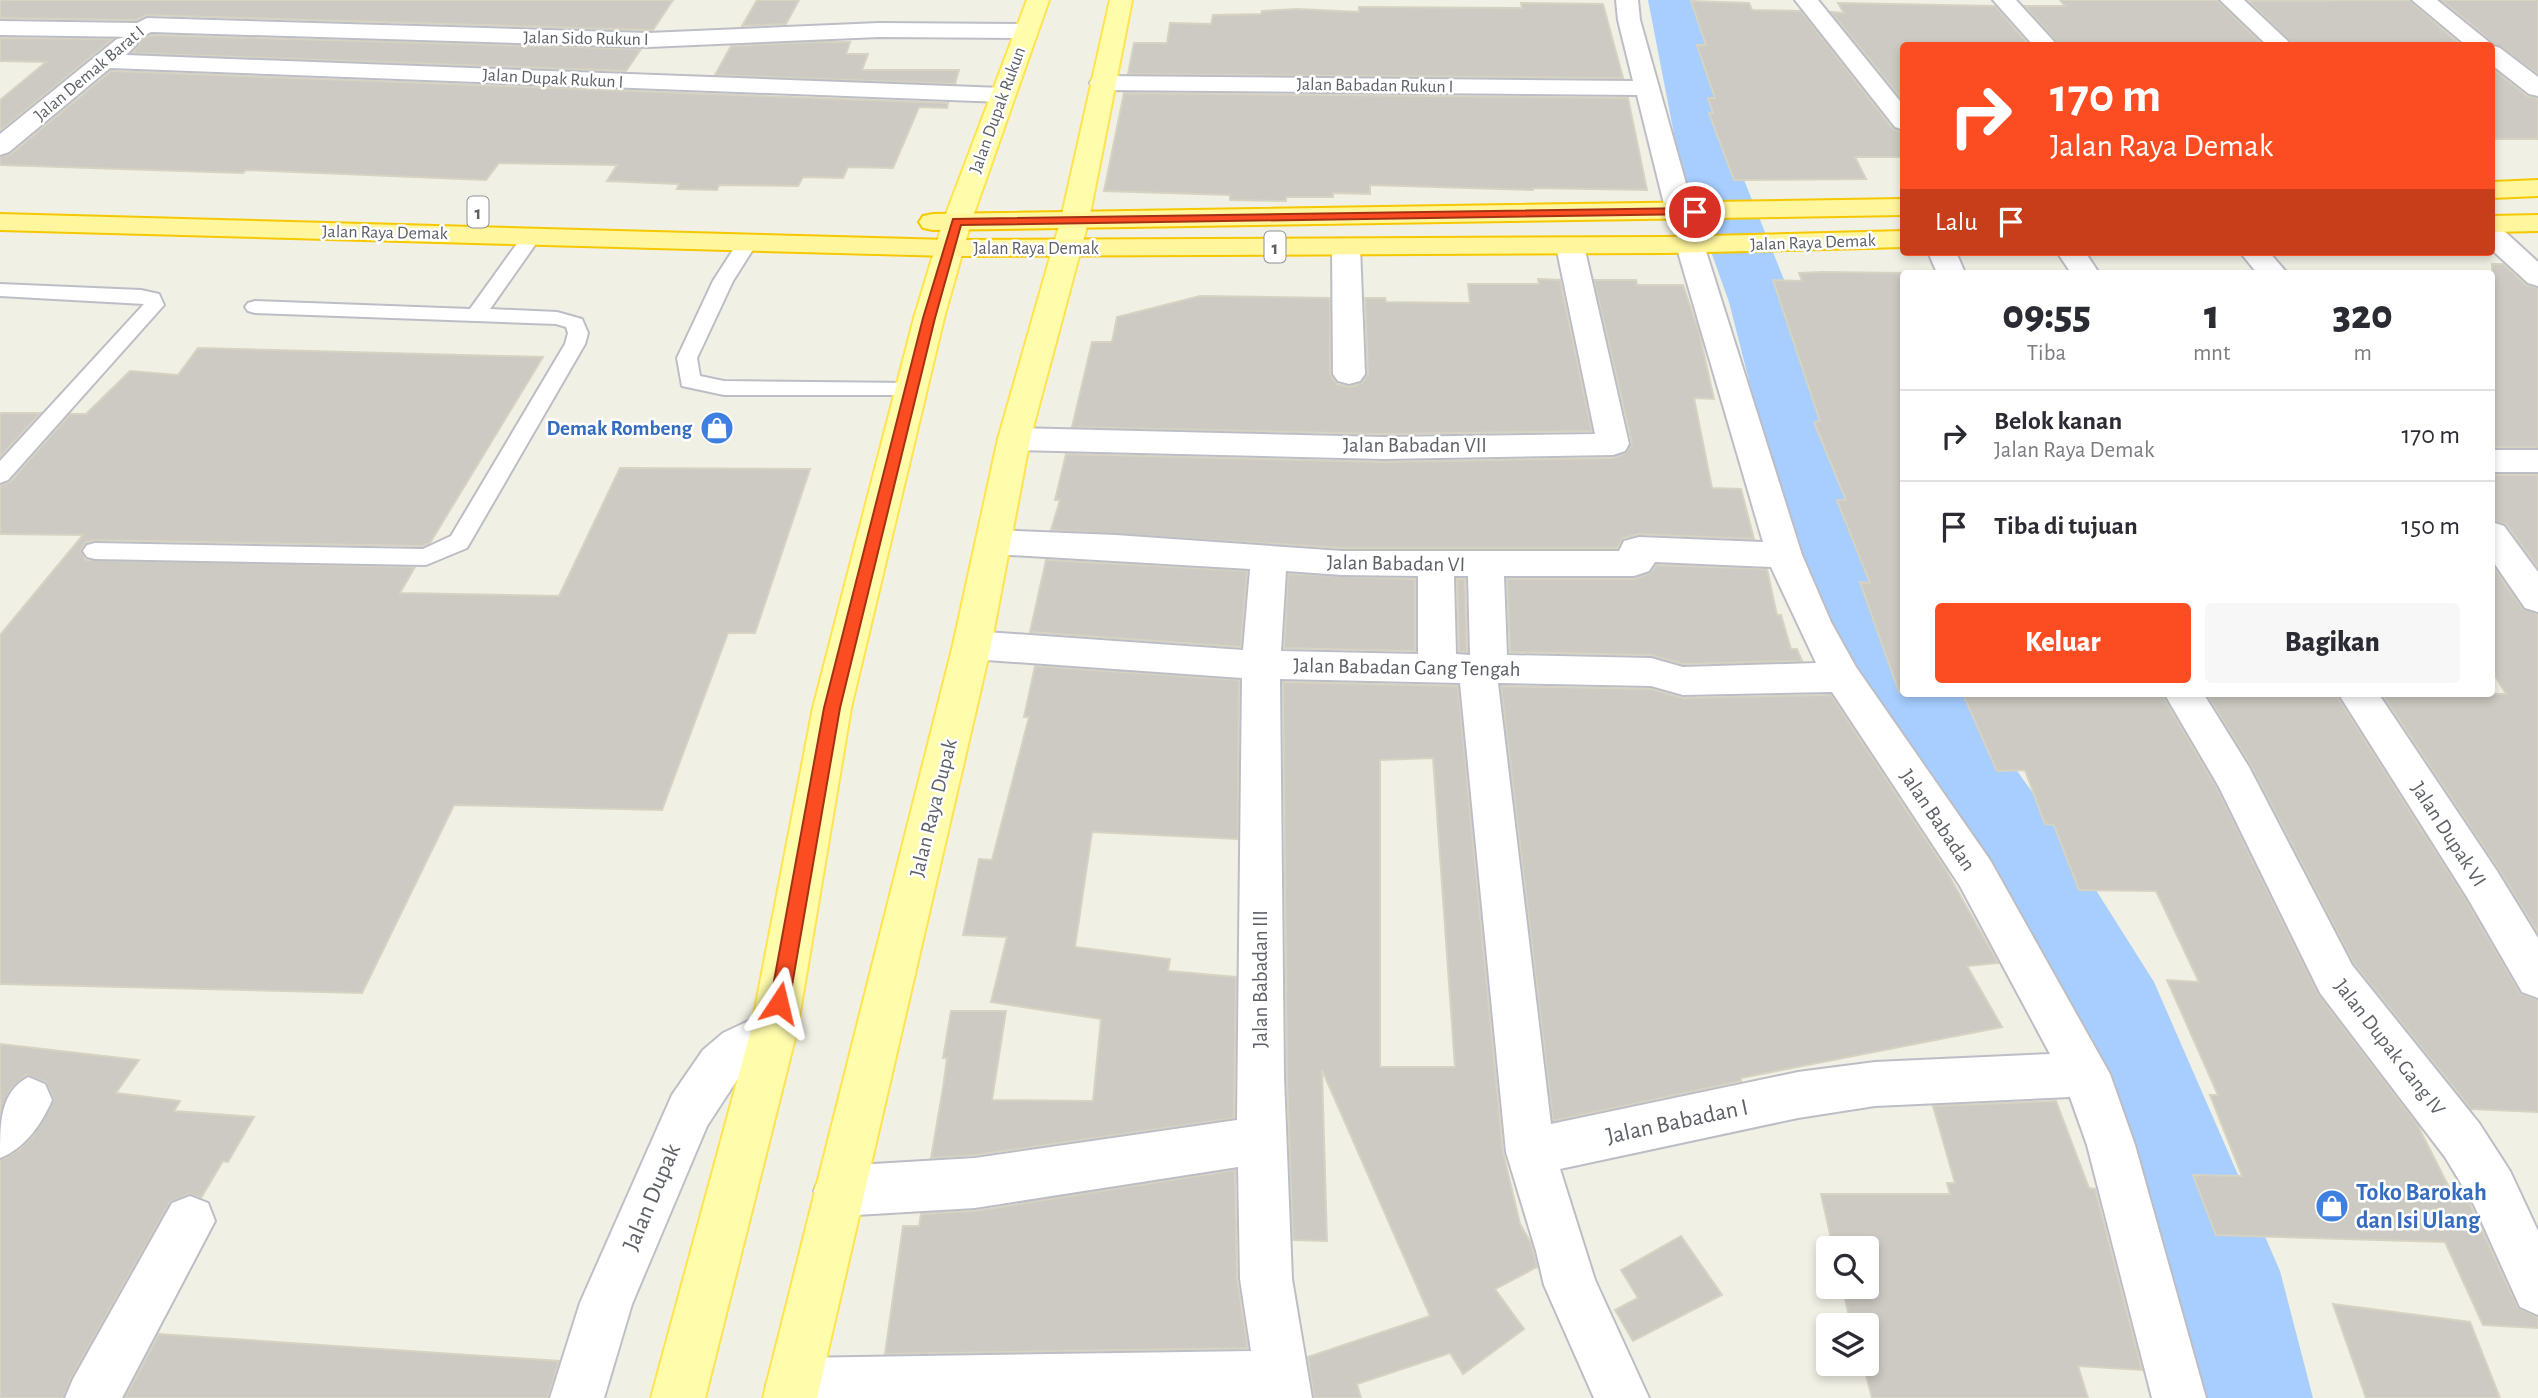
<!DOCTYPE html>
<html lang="id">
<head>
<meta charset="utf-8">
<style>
  :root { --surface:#fff; --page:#f7f7f7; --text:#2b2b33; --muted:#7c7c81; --line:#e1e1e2; --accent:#fb4d21 }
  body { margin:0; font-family:"Alegreya Sans",sans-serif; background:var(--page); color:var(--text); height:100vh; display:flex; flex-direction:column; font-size:26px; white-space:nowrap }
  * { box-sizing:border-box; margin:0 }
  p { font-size:23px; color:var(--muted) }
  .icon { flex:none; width:38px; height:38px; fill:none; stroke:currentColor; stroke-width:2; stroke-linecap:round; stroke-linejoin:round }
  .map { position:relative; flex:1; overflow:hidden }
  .side { position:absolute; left:1900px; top:270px; width:595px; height:427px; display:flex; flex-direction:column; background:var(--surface); border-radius:7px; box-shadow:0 4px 10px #0003 }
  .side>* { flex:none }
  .hud { position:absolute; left:1900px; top:42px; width:595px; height:214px; border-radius:7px; box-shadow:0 4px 10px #0003; background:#fb4d21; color:#fff; overflow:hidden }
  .controls { position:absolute; left:1816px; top:1236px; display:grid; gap:14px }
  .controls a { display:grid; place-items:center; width:63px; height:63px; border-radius:7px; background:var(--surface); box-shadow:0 4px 10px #0003; font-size:35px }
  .pin { position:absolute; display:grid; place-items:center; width:60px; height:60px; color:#fff; margin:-30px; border:4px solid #fff; border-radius:50%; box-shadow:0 2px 7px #0007 }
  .me { position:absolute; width:77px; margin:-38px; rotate:10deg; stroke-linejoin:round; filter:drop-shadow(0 0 5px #0008) }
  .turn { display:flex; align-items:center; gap:24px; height:147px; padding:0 35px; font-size:32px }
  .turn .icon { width:91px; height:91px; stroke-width:2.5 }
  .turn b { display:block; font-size:49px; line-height:60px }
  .then { display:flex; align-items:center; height:66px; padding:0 35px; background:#0003; gap:14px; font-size:26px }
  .eta { display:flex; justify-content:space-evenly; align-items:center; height:119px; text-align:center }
  .eta b { font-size:42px; font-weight:800; line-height:49px }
  .primary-button { display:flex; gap:14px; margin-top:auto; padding:14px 35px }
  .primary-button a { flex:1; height:80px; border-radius:7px; background:var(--accent); color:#fff; font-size:28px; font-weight:800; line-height:80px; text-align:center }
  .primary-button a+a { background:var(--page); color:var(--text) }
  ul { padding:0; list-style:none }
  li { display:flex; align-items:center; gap:21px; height:91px; padding:0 35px; border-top:2px solid var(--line) }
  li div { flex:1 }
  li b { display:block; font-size:26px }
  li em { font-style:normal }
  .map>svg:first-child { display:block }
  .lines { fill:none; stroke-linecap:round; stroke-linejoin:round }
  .river { fill:#a7ceff; fill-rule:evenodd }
  .building { fill:#cccac2; stroke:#d6d3c3; stroke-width:2; fill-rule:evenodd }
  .service-casing { stroke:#bdbec5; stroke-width:4 }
  .minor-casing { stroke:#bdbec5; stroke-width:4 }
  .secondary-casing { stroke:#bec0c7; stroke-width:4 }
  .primary-casing { stroke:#ffe450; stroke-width:4 }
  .trunk-casing { stroke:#f6c800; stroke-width:4 }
  .service { fill:#fff; fill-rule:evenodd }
  .minor { fill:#fff; fill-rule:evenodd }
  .secondary { fill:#fff; fill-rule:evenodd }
  .primary { fill:#fffcac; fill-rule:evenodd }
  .trunk { fill:#fff69d; fill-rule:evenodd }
  .route { fill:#fb4d21; stroke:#a33215; stroke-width:2 }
  .labels { text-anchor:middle; stroke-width:5; stroke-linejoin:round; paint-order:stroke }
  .far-street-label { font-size:18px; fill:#5d6067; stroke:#fff }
  .shield { fill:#fff; stroke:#8e9095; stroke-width:2 }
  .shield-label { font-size:19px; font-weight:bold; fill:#5d6067 }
  .shop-label { font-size:21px; font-weight:bold; fill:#366cbe; stroke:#fff; text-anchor:end }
  .street-label { font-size:21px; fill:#5d6067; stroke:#fff }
  .near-street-label { font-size:24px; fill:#5d6067; stroke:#fff }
  .near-shop-label { font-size:24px; font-weight:bold; fill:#366cbe; stroke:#fff; text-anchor:start }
</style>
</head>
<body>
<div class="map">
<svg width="2538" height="1398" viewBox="0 0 2538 1398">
  <rect width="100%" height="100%" fill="#f1f0e5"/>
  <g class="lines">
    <!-- river -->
    <path class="river" d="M1648,0h48l42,165 55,137 83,271 20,43 8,9v68h57l87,121 106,168 126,289 33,127h-120l-25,-127 -92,-238 -92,-165 -107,-168 -43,-46 -11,-21 -25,-60 -69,-271 -49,-137z"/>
  </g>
  <!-- building -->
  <g class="building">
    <path d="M0,0h673l-20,30h-5l-501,-15 -11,5 -136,-2z"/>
    <path d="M757,0h42l-13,24 -44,2z"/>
    <path d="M2060,0h157l47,46h-204l-35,-40h40z"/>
    <path d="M2409,0l53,46h-167l-46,-45z"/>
    <path d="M2441,0h97v74l-43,-30z"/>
    <path d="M1691,1l58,2 3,7 49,1 92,118 11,3v25h-49l11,22 -132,1 -25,-67h4l-5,-15h7l-18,-53h9z"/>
    <path d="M1521,3l82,1 20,74 -495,-4 6,-31h33l3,-20 41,1 2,-9 48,-1 1,-3 35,-2 62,3v-5l163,1z"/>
    <path d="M1838,3l157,3 35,40h-126v56l-73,-90 13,1z"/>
    <path d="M152,35l489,14 -15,22 -494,-18 8,-9 -3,-4z"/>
    <path d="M0,38l113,1 -113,92v-31l46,-38 -46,-1z"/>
    <path d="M814,42h36l-4,12h22l-6,16h97l-4,14 -240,-9 16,-29z"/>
    <path d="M2492,68l35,28 11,2v41h-46z"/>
    <path d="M111,71l837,32 -1,5 -28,-1 -26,61 -45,-1 -5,11 -40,-1 -5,9 -79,-1 -2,5 -40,-1 2,-5 -72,-3 10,-16 -118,-2 -13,17 -240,-10 -3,3 -243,-8v-8l11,-3z"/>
    <path d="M1124,93l504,5 19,92 -114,-2v2l-163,-5v9l-37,-1v4h-47v4l-56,-1v-5l-126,-4z"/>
    <path d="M2492,264h11l23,21 12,3v159h-46z"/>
    <path d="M1823,272l81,1v418l-5,1 -39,-110 10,1 -33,-83h9l-32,-78 6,-1 -47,-141 29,1 -3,-8z"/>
    <path d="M1538,279l22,1 32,151 -208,3 -312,-7 20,-85h20l5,-25 83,-21 130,2v76l7,10 13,3 12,-4 6,-9 -3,-76h20l1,4 84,1 -2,-19h71z"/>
    <path d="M1594,280h42l1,5h46l16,47 15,67 -20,-1 18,90 29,1 13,50 -115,-5 -16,4 -6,10h-275l-291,-18 9,-30h-5l11,-46 318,8 229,-4 13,-5 6,-10z"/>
    <path d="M198,348l345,9 -113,186 -8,3 -327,-6 -9,2 -5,8 5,10 329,7 -15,26 159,3 61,-128 190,1 -55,164h-27l-66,177 -208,-5 -92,188 -362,-9v-349l83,-100 -83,-1v-49l10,-3 60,-68h16l44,-43 48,4z"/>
    <path d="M0,413h40l-40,44z"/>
    <path d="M2492,475h46v93l-32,-44 -14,-4z"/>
    <path d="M1046,560l201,11 -6,76 -211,-15z"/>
    <path d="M1656,565l111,4 10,46h4l10,34h6l5,12 -119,3 -32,-9 -141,-3 -3,-73h127l16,-6z"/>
    <path d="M2492,565l31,44 15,5v319l-39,-63 -117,-176h124l-14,-23z"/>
    <path d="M1288,574l127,5v72l-131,-3z"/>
    <path d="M1457,579h8l2,73h-8z"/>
    <path d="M1035,666l204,14 -1,159 -146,-7 -17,115 95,12 -2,12 68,6 -2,141 -259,37 -44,3 12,-70 4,-30h-4l8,-47h55l-14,89 101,1 8,-82 -110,-17 16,-65 -44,-2 16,-76 13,1 37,-143h-5z"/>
    <path d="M1283,682l175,4 45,466 17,72 11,19 6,24 -42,22 29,40 -61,45 -13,-21 -93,31 4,14h-47l-6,-41 122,-41 -108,-246 5,171 -34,-1 -6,-163zM1433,758l22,309h-75v-307z"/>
    <path d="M1501,686l150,3 32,9 148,-3 115,175 52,93 -31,3 35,61 -261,51v3l-188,40z"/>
    <path d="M2042,693l1,3 118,-3 56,95 101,206 99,130 39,77 13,1 49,106 20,9v11l-55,-3 -38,-83 -229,-7 -23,-60 49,1 -32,-81h8l-51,-115 32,2 -43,-91 -77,-1 -25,-65 -9,-1 -20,-54 -28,1 -34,-77z"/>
    <path d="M2206,693h129l130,205 55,95 18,7v112l-67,-3 -117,-145 -103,-198z"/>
    <path d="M0,1044l139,16 -23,33 64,8 -6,10 80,6 -26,45 -5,-1 -22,37 -12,-4 -19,8 -99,176 -8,20h-63v-238l19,-10 14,-14 21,-37 -8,-17 -20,-7 -16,15 -10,24z"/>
    <path d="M2056,1101l33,87 6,1 47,181 -64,-4 10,32h-216l-9,-35h4v-38h-16l-9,-39h25v-38h-34l-12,-54h129l-3,-11h8l-22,-77z"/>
    <path d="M1235,1170l2,109 11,69 -363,6 18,-128h16l2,-12 54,-3z"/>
    <path d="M1681,1236l41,59 -89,46 -18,-31 23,-12 -17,-28z"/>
    <path d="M2333,1304l137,18 30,76h-134z"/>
    <path d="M159,1334l400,27 -11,37h-423z"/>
  </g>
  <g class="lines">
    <defs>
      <g id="service">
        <path d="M533,229l9,6 -52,74 67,3 25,7 6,14 -3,11 -118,204 -41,17 -331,-6 -8,-2 -4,-6 4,-6 8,-2 328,6 28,-13 114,-192 3,-11 -2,-6 -10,-3 -301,-11 -7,-2 -3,-4 3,-4 7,-2 215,8 56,-78z"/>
        <path d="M747,237l10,6 -24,38 -36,77 3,18 24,5 187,2 8,2 3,5 -3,5h-195l-42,-9 -5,-28 36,-77 27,-42z"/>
        <path d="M0,284l141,6 18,4 5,11 -156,175 -8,3v-22l144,-157 -144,-8z"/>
      </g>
      <g id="minor">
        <path d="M1616,0h22l2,20 54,192 -4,6 -10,2 -10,-2 -4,-6 -29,-117 -535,-5 -9,-2 -3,-5 3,-5 9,-2 531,5 -15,-61z"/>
        <path d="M1795,0h23l86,106v24l-9,-3z"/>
        <path d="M1993,0h23l42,46h-24z"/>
        <path d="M2220,0h24l49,46h-25z"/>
        <path d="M2412,0h25l57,46 6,2 38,29v19l-9,-2 -37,-29v-19h-25z"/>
        <path d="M147,18l501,15 231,-10 146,1 8,2 4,5 -4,5 -8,2 -146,-1 -231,10 -497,-15 -10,5 -141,-2v-14l137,2z"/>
        <path d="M125,37l8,2 4,5 -11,11 876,33 9,2 3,5 -3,5 -9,2 -892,-34 -101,84 -9,3v-21l117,-95z"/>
        <path d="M2492,227l10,2 36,33v24l-10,-3 -36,-33z"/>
        <path d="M1690,237l10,2 4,6 98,310 29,67 25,45 134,193 120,214 25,71 71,253h-54l-65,-253 -17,-48 -195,9 -77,12 -238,51 35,111 54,118h-55l-50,-113 -8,-34 -30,-99 -46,-469 -180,-4 4,398 8,202 20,119h-541l-5,-13 8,-19 19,-8 458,-7 -11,-72 -2,-112 -263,41 -136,8 -18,-8 -7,-17 7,-17 18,-8 136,-8 262,-38 5,-442 -270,-19 -13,-4 -6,-10 6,-10 13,-4 271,19 7,-81 -257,-15 -12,-3 -5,-9 5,-9 12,-3 123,5 226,16h277l5,-10 15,-4 124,5 -87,-297 4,-6zM1655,562l116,5 45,96 -133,4 -32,-9 -144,-3 -3,-79h130l15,-5zM1286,571l56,4 76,1v78l-137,-3zM1454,576h14l2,79 -14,-1zM1498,683l153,3 32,9 149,-3 128,194 90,168 -175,8 -77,10 -247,52z"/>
        <path d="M1570,238l10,2 4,6 45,198 -4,7 -12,4 -229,4 -370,-9 -11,-4 -5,-7 5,-7 11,-4 370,9 211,-3 -39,-188 4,-6z"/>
        <path d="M1346,239l10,2 4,6 5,127 -5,7 -11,3 -11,-3 -5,-7 -1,-127 4,-6z"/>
        <path d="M1928,252h28l9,21h-28z"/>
        <path d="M2057,252h28l14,21h-28z"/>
        <path d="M2240,252h29l18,21h-30z"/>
        <rect x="2492" y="450" width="46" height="22"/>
        <path d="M2492,522l12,4 34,46v40l-13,-4 -33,-48z"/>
        <path d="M2164,693h39l46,74 103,198 127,158 31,48 28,60v84l-18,-8 -46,-102 -29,-48 -125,-164 -101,-206z"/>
        <path d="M2338,693h40l119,178 41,67v60l-16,-6 -55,-95z"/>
        <path d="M28,1077l17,7 7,16c-11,25 -27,48 -52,58 0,-37 0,-65 28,-81z"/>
        <path d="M190,1196l18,7 7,18 -93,177h-57l8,-19 99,-176z"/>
      </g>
      <path id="secondary" d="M774,1009l16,6 7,15 -7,15 -35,18 -18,17 -30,46 -75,178 -28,94h-54l30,-95 92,-208 31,-45 20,-17z"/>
      <g id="primary">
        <path d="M1027,0h22l-78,222 -27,96 -93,390 -54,322 -92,368h-54l100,-368 62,-322 101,-390 29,-96z"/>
        <path d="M1110,0h22l-43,219 -59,220 -39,206 -174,753h-54l190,-753 45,-206 63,-220z"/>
      </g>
      <g id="trunk">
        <path d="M2538,180v16l-46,2v-16z"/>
        <path d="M1904,199v16l-971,15 -10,-2 -4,-6 4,-6 10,-2z"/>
        <path d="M0,214l949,26 717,-3 238,-6v16l-238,6 -717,3 -949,-26z"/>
        <path d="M2538,215v16l-46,1v-16z"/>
      </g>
    </defs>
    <!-- service casing -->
    <use href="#service" class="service-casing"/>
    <!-- minor casing -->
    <use href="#minor" class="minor-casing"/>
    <!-- secondary casing -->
    <use href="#secondary" class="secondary-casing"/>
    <!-- primary casing -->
    <use href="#primary" class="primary-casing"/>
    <!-- trunk casing -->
    <use href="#trunk" class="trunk-casing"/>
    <!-- service -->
    <use href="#service" class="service"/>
    <!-- minor -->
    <use href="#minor" class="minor"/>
    <!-- secondary -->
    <use href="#secondary" class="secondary"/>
    <!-- primary -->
    <use href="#primary" class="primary"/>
    <!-- trunk -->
    <use href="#trunk" class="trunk"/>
  </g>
  <!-- route -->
  <path class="route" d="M1695,208l4,1v5l-738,11 -26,93 -95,390 -51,295 -3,6 -7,2 -7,-2 -2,-6 54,-295 99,-390 30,-99z"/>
  <!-- icons -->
  <defs>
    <symbol id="shop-disc" viewBox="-11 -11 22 22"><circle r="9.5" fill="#3f7fe0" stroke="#fff"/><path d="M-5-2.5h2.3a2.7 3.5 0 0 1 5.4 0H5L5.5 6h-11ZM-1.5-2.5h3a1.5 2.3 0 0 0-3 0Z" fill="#fff"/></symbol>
  </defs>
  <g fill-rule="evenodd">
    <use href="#shop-disc" x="698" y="409" width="38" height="38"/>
    <use href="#shop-disc" x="2313" y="1187" width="38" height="38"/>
  </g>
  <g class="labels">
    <!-- far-street labels -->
    <g class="far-street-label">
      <text transform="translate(586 38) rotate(1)" y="6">Jalan Sido Rukun I</text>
      <text transform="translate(89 73) rotate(-40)" y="6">Jalan Demak Barat I</text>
      <text transform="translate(553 78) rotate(3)" y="6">Jalan Dupak Rukun I</text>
      <text transform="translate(1375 85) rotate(1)" y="6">Jalan Babadan Rukun I</text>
      <text transform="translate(997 110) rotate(-70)" y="6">Jalan Dupak Rukun</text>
      <text transform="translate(385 232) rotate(1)" y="6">Jalan Raya Demak</text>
      <text transform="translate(1813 242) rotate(-2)" y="6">Jalan Raya Demak</text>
      <text x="1036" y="254">Jalan Raya Demak</text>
    </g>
    <!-- shield labels -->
    <g class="shield">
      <rect x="467.5" y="196.5" width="21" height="31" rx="5"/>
      <rect x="1264.5" y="231.5" width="21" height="31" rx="5"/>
    </g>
    <g class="shield-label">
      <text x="478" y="219">1</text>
      <text x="1275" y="254">1</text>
    </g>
    <!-- shop labels -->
    <g class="shop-label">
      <text x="692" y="435">Demak Rombeng</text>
    </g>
    <!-- street labels -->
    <g class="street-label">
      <text x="1415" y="452">Jalan Babadan VII</text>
      <text transform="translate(1396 563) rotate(1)" y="7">Jalan Babadan VI</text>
      <text transform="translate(1407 667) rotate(1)" y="7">Jalan Babadan Gang Tengah</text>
      <text transform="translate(933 808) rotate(-76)" y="7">Jalan Raya Dupak</text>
      <text transform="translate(1938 820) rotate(56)" y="7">Jalan Babadan</text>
      <text transform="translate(2449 834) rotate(57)" y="7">Jalan Dupak VI</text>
      <text transform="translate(1260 979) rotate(-90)" y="7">Jalan Babadan III</text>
      <text transform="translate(2390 1047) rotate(52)" y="7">Jalan Dupak Gang IV</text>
    </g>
    <!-- near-street labels -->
    <g class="near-street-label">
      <text transform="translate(1677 1121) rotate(-12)" y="8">Jalan Babadan I</text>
      <text transform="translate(651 1197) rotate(-67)" y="8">Jalan Dupak</text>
    </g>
    <!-- near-shop labels -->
    <g class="near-shop-label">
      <text x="2356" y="1200">Toko Barokah<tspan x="2356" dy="28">dan Isi Ulang</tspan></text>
    </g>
  </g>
</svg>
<div class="controls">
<a><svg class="icon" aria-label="search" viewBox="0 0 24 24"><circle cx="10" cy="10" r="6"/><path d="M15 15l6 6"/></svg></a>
<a><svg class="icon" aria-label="layers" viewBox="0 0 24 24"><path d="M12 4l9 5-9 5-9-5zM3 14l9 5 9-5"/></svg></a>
</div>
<div class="pin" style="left:1695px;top:212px;background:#d93025"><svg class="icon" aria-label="arrive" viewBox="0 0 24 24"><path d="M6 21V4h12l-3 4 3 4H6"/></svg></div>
<svg class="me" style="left:779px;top:1003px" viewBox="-20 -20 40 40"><path d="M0-17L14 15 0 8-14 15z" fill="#fb4d21" stroke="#fff" stroke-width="4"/></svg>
<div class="hud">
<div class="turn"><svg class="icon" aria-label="right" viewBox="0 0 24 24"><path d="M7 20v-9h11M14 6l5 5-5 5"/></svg><div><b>170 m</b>Jalan Raya Demak</div></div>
<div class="then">Lalu<svg class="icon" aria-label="arrive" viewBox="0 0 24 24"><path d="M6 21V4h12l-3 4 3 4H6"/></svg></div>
</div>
<section class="side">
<div class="eta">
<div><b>09:55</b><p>Tiba</p></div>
<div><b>1</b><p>mnt</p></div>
<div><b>320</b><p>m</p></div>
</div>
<ul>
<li><svg class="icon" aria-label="right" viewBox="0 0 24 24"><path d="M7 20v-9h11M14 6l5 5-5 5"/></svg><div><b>Belok kanan</b><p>Jalan Raya Demak</p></div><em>170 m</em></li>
<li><svg class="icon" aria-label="arrive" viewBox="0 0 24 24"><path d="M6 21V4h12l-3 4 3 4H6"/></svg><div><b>Tiba di tujuan</b></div><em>150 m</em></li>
</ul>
<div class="primary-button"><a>Keluar</a><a>Bagikan</a></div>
</section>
</div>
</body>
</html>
